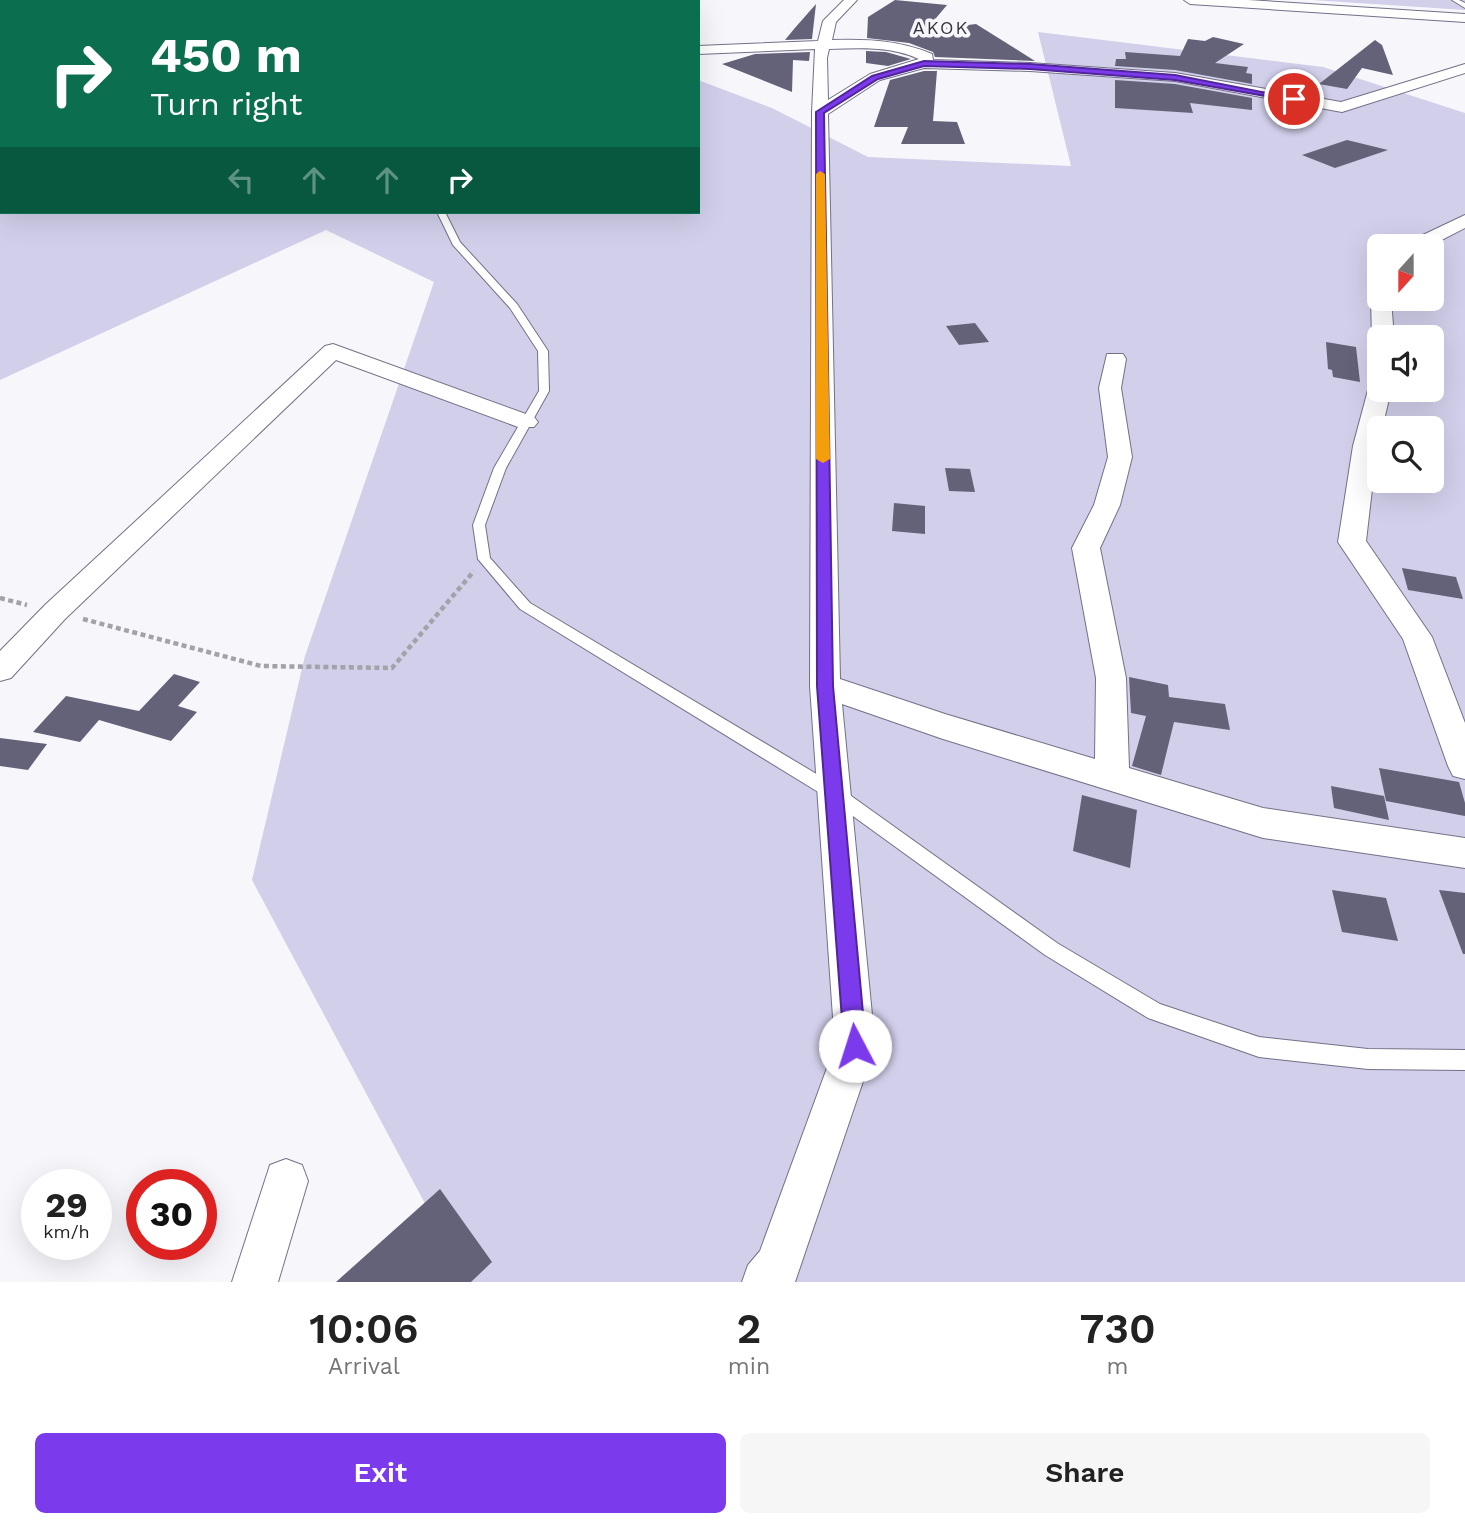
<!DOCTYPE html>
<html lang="en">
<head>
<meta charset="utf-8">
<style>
  :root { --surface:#fff; --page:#f6f6f6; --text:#222; --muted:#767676; --accent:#7c3aed }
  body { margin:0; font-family:"Work Sans",sans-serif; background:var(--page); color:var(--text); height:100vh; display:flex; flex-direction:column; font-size:26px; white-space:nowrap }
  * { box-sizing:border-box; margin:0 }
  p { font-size:23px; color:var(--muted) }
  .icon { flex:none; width:38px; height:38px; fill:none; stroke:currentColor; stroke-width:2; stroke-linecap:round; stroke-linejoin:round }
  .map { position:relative; height:1282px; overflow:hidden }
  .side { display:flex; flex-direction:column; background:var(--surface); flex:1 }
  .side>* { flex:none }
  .guide { position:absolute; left:0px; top:0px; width:700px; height:214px; box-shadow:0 7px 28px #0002; background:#0b6e4f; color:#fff; overflow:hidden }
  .needle { width:46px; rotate:201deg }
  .tools { position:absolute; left:1367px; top:234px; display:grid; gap:14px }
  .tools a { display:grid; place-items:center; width:77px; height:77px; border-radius:10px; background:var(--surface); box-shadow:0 7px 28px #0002; font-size:35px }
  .speed { position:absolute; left:21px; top:1169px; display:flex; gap:14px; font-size:35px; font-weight:700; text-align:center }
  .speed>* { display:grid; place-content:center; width:91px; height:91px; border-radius:50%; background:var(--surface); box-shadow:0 7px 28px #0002; line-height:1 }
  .speed small { font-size:18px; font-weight:400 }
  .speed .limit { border:10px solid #d22; background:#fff; color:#111 }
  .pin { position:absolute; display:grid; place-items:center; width:60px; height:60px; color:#fff; margin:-30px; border:4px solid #fff; border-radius:50%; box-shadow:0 2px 7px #0007 }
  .me { position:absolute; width:77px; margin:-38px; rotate:355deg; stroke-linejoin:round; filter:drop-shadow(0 0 5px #0008) }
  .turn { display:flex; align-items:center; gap:24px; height:147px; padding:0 35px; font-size:32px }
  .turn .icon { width:91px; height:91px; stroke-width:2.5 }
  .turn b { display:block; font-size:49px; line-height:60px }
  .lanes { display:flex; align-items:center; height:66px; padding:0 35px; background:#0003; justify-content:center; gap:35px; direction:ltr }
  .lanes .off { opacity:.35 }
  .eta { display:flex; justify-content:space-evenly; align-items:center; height:119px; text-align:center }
  .eta b { font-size:42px; font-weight:600; line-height:49px }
  .action { display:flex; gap:14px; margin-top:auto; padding:14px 35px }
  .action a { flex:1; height:80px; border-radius:10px; background:var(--accent); color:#fff; font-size:28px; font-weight:600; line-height:80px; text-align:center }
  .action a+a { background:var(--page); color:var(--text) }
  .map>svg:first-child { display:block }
  .green { fill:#d1cfea; fill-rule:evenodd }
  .building { fill:#646278 }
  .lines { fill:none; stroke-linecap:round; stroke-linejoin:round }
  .lane-casing { stroke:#737187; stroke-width:2 }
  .street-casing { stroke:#737187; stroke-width:2 }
  .path { stroke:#a2a2a8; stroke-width:4.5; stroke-dasharray:5 3.5; stroke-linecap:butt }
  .lane { fill:#fff; fill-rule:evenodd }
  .street { fill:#fff; fill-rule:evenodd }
  .route { fill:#7c3aed; stroke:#51269a; stroke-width:2 }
  .slow { fill:#f59e0b }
  .labels { text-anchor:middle; stroke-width:7; stroke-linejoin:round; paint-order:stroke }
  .far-quarter-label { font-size:18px; letter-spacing:2px; fill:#36353e; stroke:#f6f6fb }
</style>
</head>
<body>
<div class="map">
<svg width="1465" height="1282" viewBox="0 0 1465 1282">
  <rect width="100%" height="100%" fill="#f6f6fb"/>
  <!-- green -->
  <g class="green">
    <path d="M0,0h495l-493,2v210h696v-132l74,28 96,49 203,9 -33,-134 285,35 142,46v1169h-998l-215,-402 53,-224 129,-374 -108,-52 -326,150zM1379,247h53v52h-53zM1379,338h53v52h-53zM1379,429h53v52h-53z"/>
    <path d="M1312,0h153v10z"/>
  </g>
  <!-- building -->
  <g class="building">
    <path d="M895,0l52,5 -21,25 50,-6 59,37 -100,-4 -2,-5 -24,-9 -42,-5 1,-21z"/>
    <path d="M816,4l-4,35 -27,1 9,-11z"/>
    <path d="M1213,37l31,7 -29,19 33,4 -2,6 6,1v10l-77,-14 -60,-4 1,-7h10l-1,-7 55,4 8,-17 17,2z"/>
    <path d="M1375,40l7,5 11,30 -31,-7 -15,21 -28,-5z"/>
    <path d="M866,51l20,1 25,7 -23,7 -22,-3z"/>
    <path d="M810,52l-1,9 -16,-1 -1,32 -70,-28 33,-10z"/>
    <path d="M924,71h13l-4,50 24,1 8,22h-64l7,-17h-34l16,-47z"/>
    <path d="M1115,80l60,4 77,14v12l-62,-7 3,10 -78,-5z"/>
    <path d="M1347,140l41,10 -53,18 -33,-13z"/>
    <path d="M975,323l14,19 -30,3 -13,-19z"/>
    <path d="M1326,342l30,5 4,35 -27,-5 -1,-7 -4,-1z"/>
    <path d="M945,468l25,1 5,23 -26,-1z"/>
    <path d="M894,503l31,3v28l-33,-3z"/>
    <path d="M1402,568l54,9 7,22 -55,-9z"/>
    <path d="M174,674l26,8 -22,24 19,6 -26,29 -72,-21 -19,22 -47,-10 33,-36 73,15z"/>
    <path d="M1129,677l39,8 1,12 56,7 5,26 -56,-8 -13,53 -29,-9 14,-50 -15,-3z"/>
    <path d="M0,738l47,6 -19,26 -28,-4z"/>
    <path d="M1379,768l80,14 6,21v13l-79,-15z"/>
    <path d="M1331,786l53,10 5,24 -55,-12z"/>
    <path d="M1082,795l55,15 -7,58 -57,-17z"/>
    <path d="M1332,890l54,8 12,43 -56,-9z"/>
    <path d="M1439,890l26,3v61h-2z"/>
    <path d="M440,1189l52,73 -21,20h-135z"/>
  </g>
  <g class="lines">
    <defs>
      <g id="lane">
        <path d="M24,0h6l2,2h-7z"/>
        <path d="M1452,0h7l6,3v5z"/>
        <path d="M437,212h8l15,30 57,62 31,47 1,40 -43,77 -21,57 5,33 40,45 310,185 217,155 103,61 99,33 109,12 97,1v20l-97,-1 -109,-12 -111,-39 -103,-63 -217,-157 -308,-189 -42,-50 -5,-34 21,-57 45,-77 -1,-40 -28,-43 -57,-63z"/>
      </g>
      <g id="street">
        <path d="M844,0h13l-21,22 -4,18c35,-1 68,0 100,14l1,6 97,3 145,10 166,29 124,-38v9l-123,39 -167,-31 -145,-10 -106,-3 -44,12 -52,34 12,565 105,35 150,45 1,-81 -24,-130 22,-43 14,-48 -9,-69 8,-34h16l3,5 -5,29 11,69 -12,48 -20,43 26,130 3,90 134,40 202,30v30l-202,-30 -320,-99 -101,-35 33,342 -80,236h-53l6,-17 12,-14 75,-205 -25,-360 2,-574 3,-63 -117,5v-8l120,-5 5,-20zM829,49c31,-1 62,-3 90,10l-49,15 -42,26 -1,-42z"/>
        <path d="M1184,0h64l217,14v8l-275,-18z"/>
        <path d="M1465,215v13l-37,19h-24l2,-4z"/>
        <path d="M1379,293v6h12l3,39h-15v5l-7,-5 -1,-39z"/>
        <path d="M333,344l201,73 4,5 -4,5h-16l-182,-67 -271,259 -54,59 -11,3v-30l45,-46 280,-259z"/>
        <path d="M1379,383v7h12l-9,39h-3l-13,112 66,96 33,86v56l-12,-3 -5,-10 -45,-127 -65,-97 15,-96 15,-56 4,-5z"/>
        <path d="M286,1159l16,6 6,16 -30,101h-46l38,-117z"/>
      </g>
    </defs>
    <!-- lane casing -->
    <use href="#lane" class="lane-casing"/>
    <!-- street casing -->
    <use href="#street" class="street-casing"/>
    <!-- path -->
    <g class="path">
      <path d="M0,598l27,7"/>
      <path d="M83,619l178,47 131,2 82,-97"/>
    </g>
    <!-- lane -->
    <use href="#lane" class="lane"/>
    <!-- street -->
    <use href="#street" class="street"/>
  </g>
  <!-- route -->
  <path class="route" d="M924,61l106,3 145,11 123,24 -4,2 -119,-21 -145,-11 -106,-3 -46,13 -54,34 9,573 33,360 -4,8 -7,3 -8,-3 -3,-8 -27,-360 -1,-574 56,-36z"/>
  <!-- slow -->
  <path class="slow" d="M820,171l5,3 5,285 -7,4 -7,-4v-285z"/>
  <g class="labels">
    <!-- far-quarter labels -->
    <g class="far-quarter-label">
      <text x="941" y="34">AKOK</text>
    </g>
  </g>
</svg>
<div class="tools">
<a><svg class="needle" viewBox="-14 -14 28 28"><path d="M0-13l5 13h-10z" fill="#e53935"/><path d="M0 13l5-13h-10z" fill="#767676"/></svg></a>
<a><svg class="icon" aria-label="sound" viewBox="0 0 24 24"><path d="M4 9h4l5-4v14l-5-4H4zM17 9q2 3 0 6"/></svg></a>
<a><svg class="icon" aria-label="search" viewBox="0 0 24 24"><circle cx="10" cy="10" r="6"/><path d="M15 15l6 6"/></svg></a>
</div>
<div class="speed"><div>29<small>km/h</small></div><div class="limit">30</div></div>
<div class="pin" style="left:1294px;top:99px;background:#d93025"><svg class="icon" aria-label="arrive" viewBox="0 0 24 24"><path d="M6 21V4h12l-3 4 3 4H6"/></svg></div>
<svg class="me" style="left:855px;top:1046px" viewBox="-20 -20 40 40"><circle r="19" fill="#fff"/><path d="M0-13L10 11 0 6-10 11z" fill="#7c3aed"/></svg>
<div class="guide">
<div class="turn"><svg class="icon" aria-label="right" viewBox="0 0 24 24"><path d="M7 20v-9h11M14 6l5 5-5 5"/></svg><div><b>450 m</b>Turn right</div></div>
<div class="lanes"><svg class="icon off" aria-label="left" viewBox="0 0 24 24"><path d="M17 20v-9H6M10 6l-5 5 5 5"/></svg><svg class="icon off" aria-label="ahead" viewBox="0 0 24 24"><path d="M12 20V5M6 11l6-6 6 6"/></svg><svg class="icon off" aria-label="ahead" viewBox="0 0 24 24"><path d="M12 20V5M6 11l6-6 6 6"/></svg><svg class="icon" aria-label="right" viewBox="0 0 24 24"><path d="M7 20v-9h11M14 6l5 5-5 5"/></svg></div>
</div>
</div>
<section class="side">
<div class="eta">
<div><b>10:06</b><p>Arrival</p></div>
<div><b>2</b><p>min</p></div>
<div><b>730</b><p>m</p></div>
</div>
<div class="action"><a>Exit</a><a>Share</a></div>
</section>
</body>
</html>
